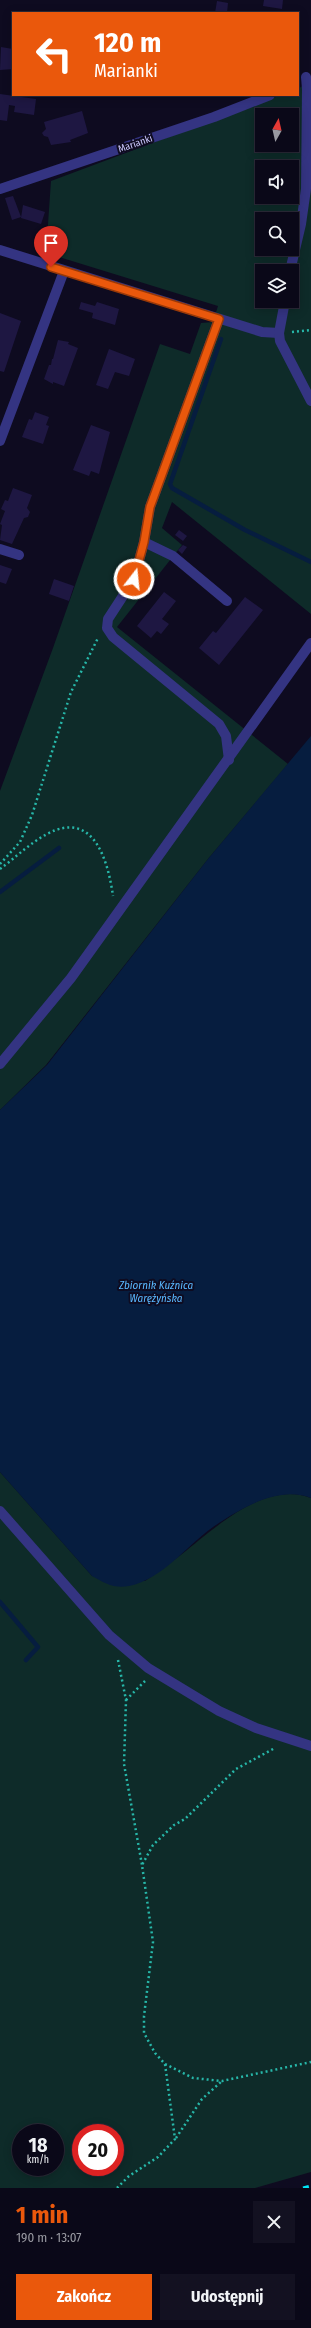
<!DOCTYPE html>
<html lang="pl">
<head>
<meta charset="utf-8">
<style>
  :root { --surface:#0a0818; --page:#131121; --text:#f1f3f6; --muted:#999aa2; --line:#2a2937; --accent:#ea580c }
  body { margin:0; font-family:"Fira Sans Condensed",sans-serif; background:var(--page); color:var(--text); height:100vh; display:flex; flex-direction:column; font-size:15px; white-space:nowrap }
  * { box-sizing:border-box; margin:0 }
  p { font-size:13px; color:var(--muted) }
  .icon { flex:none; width:22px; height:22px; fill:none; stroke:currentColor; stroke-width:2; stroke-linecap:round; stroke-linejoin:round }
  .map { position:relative; height:2188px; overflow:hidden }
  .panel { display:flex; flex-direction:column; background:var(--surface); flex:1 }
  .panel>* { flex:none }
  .top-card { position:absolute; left:12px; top:12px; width:287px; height:84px; border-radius:0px; box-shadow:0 2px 10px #0003,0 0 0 1px var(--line); background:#ea580c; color:#fff; overflow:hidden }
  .needle { width:26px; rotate:8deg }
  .fabs { position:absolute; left:255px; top:108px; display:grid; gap:8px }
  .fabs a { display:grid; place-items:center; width:44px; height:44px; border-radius:0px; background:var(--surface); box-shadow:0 2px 10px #0003,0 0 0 1px var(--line); font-size:20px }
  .speed { position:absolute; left:12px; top:2124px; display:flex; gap:8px; font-size:20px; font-weight:700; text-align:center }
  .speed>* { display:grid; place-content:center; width:52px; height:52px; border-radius:50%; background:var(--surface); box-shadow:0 2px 10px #0003,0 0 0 1px var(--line); line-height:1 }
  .speed small { font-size:10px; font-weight:400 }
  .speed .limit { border:6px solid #d22; background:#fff; color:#111 }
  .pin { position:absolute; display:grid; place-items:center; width:34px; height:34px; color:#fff; margin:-41px -17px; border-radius:50% 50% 50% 0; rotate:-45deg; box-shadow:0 0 4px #0007 }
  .pin .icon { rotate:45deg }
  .me { position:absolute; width:44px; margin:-22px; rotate:16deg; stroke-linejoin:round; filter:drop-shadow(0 0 3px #0008) }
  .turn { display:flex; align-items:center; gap:14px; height:84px; padding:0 16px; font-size:18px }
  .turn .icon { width:52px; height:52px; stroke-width:2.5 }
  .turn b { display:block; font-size:28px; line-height:34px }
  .round { display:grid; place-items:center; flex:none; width:42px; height:42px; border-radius:0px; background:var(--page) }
  .head { display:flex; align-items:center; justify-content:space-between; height:68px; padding:0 16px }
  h1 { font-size:24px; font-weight:700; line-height:30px; color:var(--accent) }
  .action { display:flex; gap:8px; margin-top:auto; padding:8px 16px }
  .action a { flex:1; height:46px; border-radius:0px; background:var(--accent); color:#fff; font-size:16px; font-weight:700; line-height:46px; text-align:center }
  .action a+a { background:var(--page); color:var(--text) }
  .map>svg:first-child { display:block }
  .green { fill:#0e2b29; fill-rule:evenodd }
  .water { fill:#061d3f }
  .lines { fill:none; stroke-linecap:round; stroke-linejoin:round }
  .stream { stroke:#061d3f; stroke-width:4.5 }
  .building { fill:#1e1742 }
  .path { stroke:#27b7a9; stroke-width:2.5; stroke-dasharray:2 3; stroke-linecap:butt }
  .minor { stroke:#343482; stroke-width:10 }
  .rail { stroke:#00e6f6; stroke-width:3; stroke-dasharray:6 5; stroke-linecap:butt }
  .route-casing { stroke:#983908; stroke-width:10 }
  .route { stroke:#ea580c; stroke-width:7 }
  .labels { text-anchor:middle; stroke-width:4; stroke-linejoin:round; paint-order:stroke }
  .street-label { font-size:10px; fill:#cfcbff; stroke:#0e0b20 }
  .water-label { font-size:11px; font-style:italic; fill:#59b8ff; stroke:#0e0b20 }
</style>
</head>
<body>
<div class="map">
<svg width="311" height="2188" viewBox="0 0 311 2188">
  <rect width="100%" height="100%" fill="#0e0b20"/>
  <!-- green -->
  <g class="green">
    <path d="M311,80v534l-139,-112 -10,26 20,17 -65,82 171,137 -80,95 -162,206 -46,45v-319l53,-143 107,-304 30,10 11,-31 12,-1 5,-16 -172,-53 5,-72 230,-86h17v-6zM262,115h30v30h-30zM262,167h30v30h-30zM262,219h30v30h-30zM262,271h30v30h-30z"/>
    <path d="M0,1472l92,104 53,5c13,-9 25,-18 37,-27 33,-26 83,-74 129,-56v674l-56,16h-255zM21,2133h34v34h-34zM81,2133h34v34h-34z"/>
  </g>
  <!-- water -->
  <path class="water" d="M311,736v762c-32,-13 -72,11 -98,29 -27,19 -50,52 -84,59 -14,3 -25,-3 -37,-10l-92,-104v-362l47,-45 161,-206z"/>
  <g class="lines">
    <!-- stream -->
    <g class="stream">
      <path d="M221,339l-51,145 2,4 73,42 66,32"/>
      <path d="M0,892l59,-44"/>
      <path d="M0,1602l38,45 -12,13"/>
    </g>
  </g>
  <!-- building -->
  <g class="building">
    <path d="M264,0h19l-1,9 -19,-3z"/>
    <path d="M217,1l11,2 -1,10h-12z"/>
    <path d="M1,47l12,2v20l-13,1z"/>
    <path d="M0,94l36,5 -2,16 -20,-3 1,-6 -6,-1 -2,16 -7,-1z"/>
    <path d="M82,111l6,22 -18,7 1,2 -20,3 -3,-8 -4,-1 -2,-3 4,-4 -2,-7z"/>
    <path d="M13,196l8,21 -9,3 -7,-22z"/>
    <path d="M23,205l22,7 -4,12 -20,-6z"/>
    <path d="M81,302l14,4 2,-4 22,7 -4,16 -23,-7 1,-5 -14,-4z"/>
    <path d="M0,313l21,8 -17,51 -4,-1z"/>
    <path d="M58,340l11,2 -1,2 10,4 -14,38 -11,-4v2l-9,-5 5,-14h2l1,-6h1z"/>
    <path d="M109,349l26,10 -6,17 -14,-4 -7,17 -12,-4z"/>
    <path d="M35,412l14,5 -3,8 3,1 -6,18 -21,-7 7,-18 3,1z"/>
    <path d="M91,425l19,7 -11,42 -8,-3 -2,5 -16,-6z"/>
    <path d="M13,488l19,7 -5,13 3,4 -2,5 -4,1 -12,26 -12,-4 2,-15 -2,-1 5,-13 -4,-2 4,-9 3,1z"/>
    <path d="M179,530l8,6 -4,5 -8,-6z"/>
    <path d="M183,545l4,2 -5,7 -4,-4z"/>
    <path d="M0,565l12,4 -6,15 -6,-2z"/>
    <path d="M54,579l20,7 -5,15 -20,-7z"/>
    <path d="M164,592l12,9 -14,18 7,5 -8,10 -4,-3 -6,7 -14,-12z"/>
    <path d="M245,597l18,13 -44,55 -20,-17 14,-17 3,2z"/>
  </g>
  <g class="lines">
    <!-- path -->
    <g class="path">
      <path d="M292,332l19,-2"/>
      <path d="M0,864l20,-22 12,-27 39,-123 27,-54"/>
      <path d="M0,869c15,-11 30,-26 47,-35 47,-25 61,27 66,62"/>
      <path d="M118,1660l8,40 -2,64 18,101"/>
      <path d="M126,1700l19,-19"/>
      <path d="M165,2064l28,14 29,3 89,-19"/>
      <path d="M176,2138l26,-39 20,-18"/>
      <path d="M117,2188l12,-12 29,-19 17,-18 -10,-75 -10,-11 -11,-20v-17l9,-74 -11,-77 11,-20 21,-20 11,-6 51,-50 39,-21"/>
    </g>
    <!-- minor -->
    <g class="minor">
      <path d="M0,189l214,-72 56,-22"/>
      <path d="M0,250l262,82 17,1"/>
      <path d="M290,271l11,-47 5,-35 1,-100 -1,-12"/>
      <path d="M285,301l-6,32 1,8 31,60"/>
      <path d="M219,319l-69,188 -6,35 -10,37 -26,40 -1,9 6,9 106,87 7,12 3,24"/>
      <path d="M0,441l64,-170"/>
      <path d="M144,542l29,14 54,45"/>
      <path d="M0,549l19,6"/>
      <path d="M0,1064l71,-86 240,-335"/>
      <path d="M0,1511l109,124 39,33 71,43 37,17 55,18"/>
    </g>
    <!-- rail -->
    <path class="rail" d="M303,2188l8,-2"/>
  </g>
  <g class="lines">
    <defs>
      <path id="route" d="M51,267l168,52 -69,188 -6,35 -10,37"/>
    </defs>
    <!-- route casing -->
    <use href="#route" class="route-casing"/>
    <!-- route -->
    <use href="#route" class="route"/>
  </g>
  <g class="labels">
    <!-- street labels -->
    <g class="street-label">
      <text transform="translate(135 143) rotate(-19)" y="4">Marianki</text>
    </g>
    <!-- water labels -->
    <g class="water-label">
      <text x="156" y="1289">Zbiornik Kuźnica<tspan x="156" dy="13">Warężyńska</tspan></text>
    </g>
  </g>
</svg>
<div class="fabs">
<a><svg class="needle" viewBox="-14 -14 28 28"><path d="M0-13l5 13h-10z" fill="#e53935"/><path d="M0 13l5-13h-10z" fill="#999aa2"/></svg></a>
<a><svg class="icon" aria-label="sound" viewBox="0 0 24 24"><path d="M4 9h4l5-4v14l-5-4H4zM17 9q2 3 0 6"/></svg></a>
<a><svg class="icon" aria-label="search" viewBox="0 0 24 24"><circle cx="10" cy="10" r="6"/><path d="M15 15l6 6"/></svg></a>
<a><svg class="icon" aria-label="layers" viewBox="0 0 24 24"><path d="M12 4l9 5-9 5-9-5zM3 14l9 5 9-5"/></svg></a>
</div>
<div class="speed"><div>18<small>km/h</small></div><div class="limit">20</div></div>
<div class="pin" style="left:51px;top:267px;background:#d93025"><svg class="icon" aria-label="arrive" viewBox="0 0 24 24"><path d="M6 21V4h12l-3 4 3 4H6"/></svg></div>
<svg class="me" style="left:134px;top:579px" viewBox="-20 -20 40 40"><circle r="17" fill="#ea580c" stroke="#fff" stroke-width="3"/><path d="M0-11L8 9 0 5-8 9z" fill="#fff"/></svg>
<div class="top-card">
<div class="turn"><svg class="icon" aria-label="left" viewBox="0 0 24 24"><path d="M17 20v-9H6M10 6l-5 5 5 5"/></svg><div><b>120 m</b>Marianki</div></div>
</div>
</div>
<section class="panel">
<div class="head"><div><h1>1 min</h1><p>190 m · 13:07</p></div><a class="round"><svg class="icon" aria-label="close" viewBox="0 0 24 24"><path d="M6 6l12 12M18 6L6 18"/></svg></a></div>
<div class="action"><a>Zakończ</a><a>Udostępnij</a></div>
</section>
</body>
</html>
